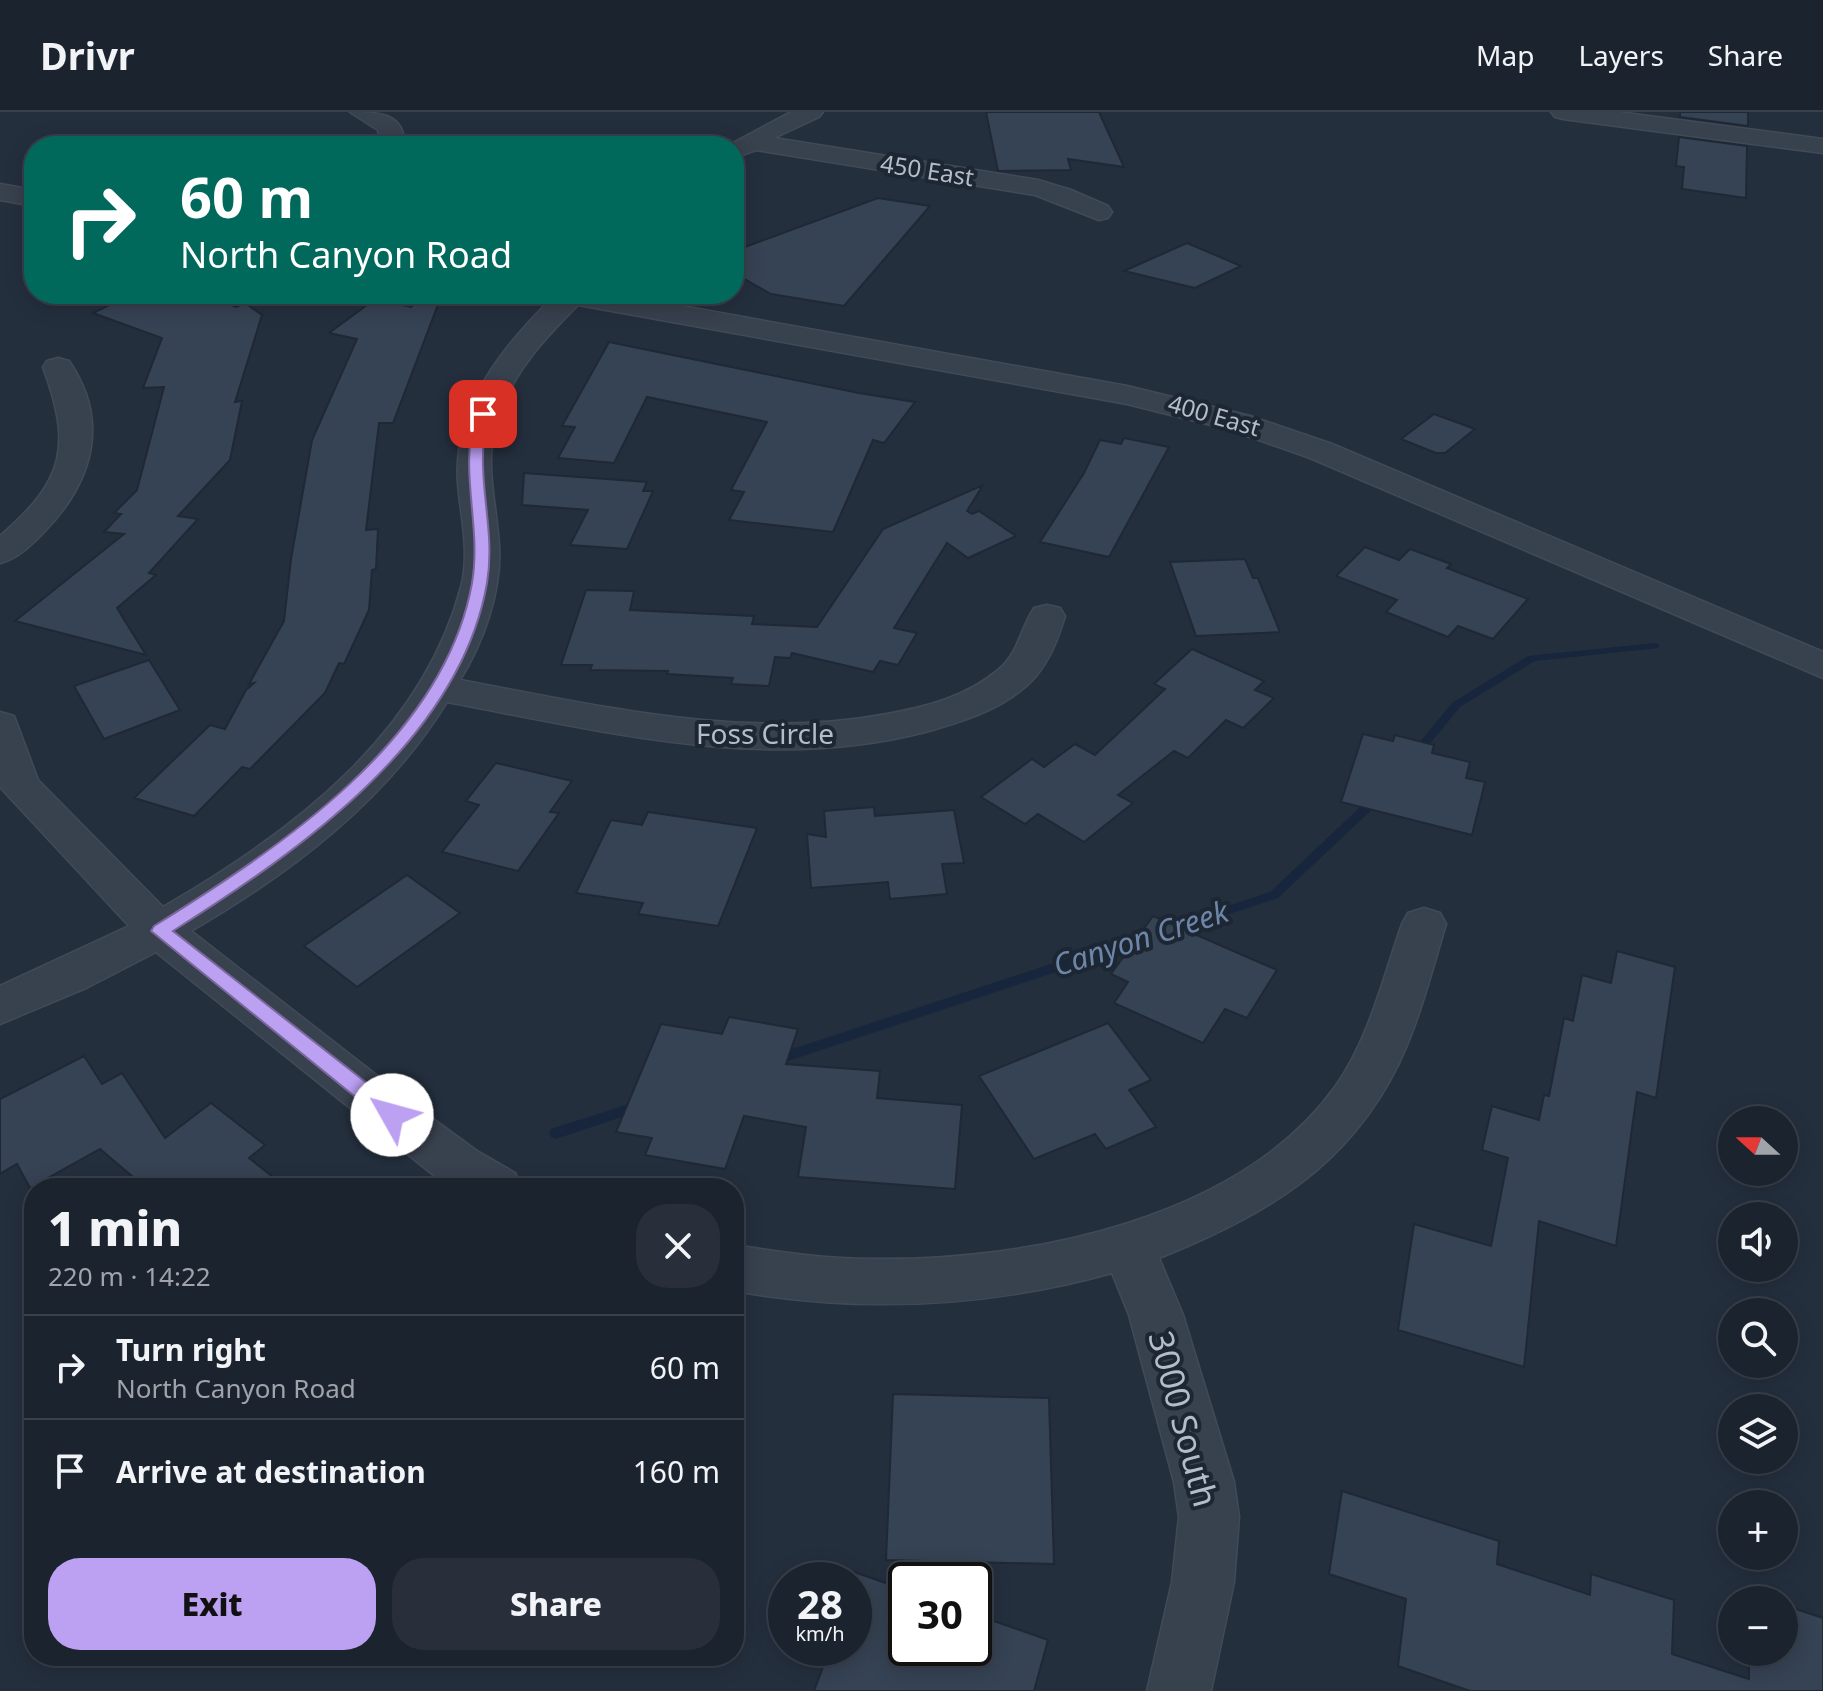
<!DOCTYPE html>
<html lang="en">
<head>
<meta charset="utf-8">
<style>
  :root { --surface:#1b232e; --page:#282f3a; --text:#f1f3f6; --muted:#a0a4aa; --line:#39404a; --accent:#bca0f2 }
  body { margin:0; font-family:"Noto Sans",sans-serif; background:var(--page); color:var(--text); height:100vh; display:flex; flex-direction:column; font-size:30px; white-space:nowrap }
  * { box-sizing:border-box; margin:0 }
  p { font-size:26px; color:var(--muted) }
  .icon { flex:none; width:44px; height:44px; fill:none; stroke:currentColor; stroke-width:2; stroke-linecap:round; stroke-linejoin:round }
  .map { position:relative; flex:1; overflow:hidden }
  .sheet { position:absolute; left:24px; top:1066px; width:720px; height:488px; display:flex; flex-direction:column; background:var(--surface); border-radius:32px; box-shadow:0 4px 20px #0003,0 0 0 2px var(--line) }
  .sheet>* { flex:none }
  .banner { position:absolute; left:24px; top:24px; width:720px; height:168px; border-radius:32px; box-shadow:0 4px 20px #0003,0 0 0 2px var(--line); background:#00695c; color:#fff; overflow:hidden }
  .needle { width:52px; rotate:291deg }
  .controls { position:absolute; left:1718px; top:994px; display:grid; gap:16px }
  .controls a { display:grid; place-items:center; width:80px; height:80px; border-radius:50%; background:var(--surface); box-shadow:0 4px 20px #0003,0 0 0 2px var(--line); font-size:40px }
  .speed { position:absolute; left:768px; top:1450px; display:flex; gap:16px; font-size:40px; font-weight:700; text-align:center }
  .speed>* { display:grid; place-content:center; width:104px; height:104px; border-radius:50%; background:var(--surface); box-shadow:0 4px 20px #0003,0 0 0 2px var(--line); line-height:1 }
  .speed small { font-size:20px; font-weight:400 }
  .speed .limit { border:4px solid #111; border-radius:12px; background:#fff; color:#111 }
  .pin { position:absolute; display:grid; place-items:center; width:68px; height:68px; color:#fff; margin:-34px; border-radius:16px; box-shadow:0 4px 12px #0006 }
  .me { position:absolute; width:88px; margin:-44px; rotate:308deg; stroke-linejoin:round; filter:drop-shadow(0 0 6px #0008) }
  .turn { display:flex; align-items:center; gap:28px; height:168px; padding:0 24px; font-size:36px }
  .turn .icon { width:104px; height:104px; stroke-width:2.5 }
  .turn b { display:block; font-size:56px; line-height:68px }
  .round { display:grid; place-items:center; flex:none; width:84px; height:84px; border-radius:32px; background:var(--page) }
  .overview { display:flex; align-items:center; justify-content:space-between; height:136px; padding:0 24px }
  h1 { font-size:48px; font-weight:800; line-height:60px }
  .button { display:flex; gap:16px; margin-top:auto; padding:16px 24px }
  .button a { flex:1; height:92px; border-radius:32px; background:var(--accent); color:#111; font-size:32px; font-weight:800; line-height:92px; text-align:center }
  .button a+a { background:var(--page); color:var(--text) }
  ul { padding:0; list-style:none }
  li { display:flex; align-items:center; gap:24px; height:104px; padding:0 24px; border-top:2px solid var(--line) }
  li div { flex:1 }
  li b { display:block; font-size:30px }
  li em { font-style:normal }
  header { display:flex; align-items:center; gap:48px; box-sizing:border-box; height:112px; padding:0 40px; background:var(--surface); border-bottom:2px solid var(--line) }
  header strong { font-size:38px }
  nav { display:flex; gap:44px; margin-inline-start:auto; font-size:28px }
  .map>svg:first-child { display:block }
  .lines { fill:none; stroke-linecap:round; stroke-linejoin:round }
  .stream { fill:#17263c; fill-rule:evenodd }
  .building { fill:#364354; stroke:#1f2835; stroke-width:2 }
  .minor-casing { stroke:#414a57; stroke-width:3 }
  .minor { fill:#38414e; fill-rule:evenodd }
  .route { fill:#bca0f2; stroke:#7a689d; stroke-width:2 }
  .labels { text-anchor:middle; stroke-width:8; stroke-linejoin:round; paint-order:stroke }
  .far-street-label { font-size:24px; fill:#b4bcc9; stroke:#1d2633 }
  .street-label { font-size:28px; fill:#b4bcc9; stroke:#1d2633 }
  .water-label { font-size:30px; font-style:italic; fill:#6d86a8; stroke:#1d2633 }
  .near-street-label { font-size:34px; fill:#b4bcc9; stroke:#1d2633 }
</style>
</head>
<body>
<header>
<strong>Drivr</strong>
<nav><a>Map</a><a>Layers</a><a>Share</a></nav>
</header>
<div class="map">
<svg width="1823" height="1579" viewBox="0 0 1823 1579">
  <rect width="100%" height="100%" fill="#242f3e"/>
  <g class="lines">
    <!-- stream -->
    <g class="stream">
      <path d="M1655,531l4,1v4l-124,13 -75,46 -41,50 -4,1 -5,-4 42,-51 76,-47z"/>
      <path d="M1377,682l4,1 2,3 -2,3 -103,97 -505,168 -5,-1 -2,-4 2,-4 502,-165 103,-97z"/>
      <path d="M638,989l5,1 2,4 -2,4 -87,29 -5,-2 -2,-4 2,-4z"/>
    </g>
  </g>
  <!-- building -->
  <g class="building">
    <path d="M986,0h113l25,55 -56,-8 3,11 -73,1z"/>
    <path d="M1680,0h68v14l-68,-9z"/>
    <path d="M1679,25l68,9 -1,52 -64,-9 2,-22 -8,-1z"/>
    <path d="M878,86l52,8 -86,100 -73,-12 -37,-21v-22z"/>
    <path d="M1187,131l54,23 -46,22 -71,-17z"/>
    <path d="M132,182h42l12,4 14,-4 36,13 9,-4 17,12 -27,87 7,-1 -12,59 -52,56 20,3 -49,54 7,2 -39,33 29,47 -131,-34 109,-87 -20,-2 17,-18 -7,-1 23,-23 27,-103 -21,1 19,-50 -69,-25z"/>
    <path d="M428,182h14l-49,129h-14l-13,107 12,-1 -2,40 -4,1 -3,40 -25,54 -5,-1 -14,30 -75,76 -8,-2 -48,49 -60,-18 76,-73 15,4 21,-39 8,-7 -5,1 35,-63 7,-62 21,-119 45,-101 -28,-6 46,-34 36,8z"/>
    <path d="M609,230l250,51 56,9 -31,41 -11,-3 -40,92 -104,-12 15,-28 -13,-2 36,-68 -120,-25 -33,66 -56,-5 17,-31 -13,-1z"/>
    <path d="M1434,302l41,15 -30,24h-9l-35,-14z"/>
    <path d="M1124,326l45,9 -60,110 -69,-15 44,-69 16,-33 21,4z"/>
    <path d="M524,361l123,9 -4,9h10l-26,58 -57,-4 18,-35 -66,-5z"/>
    <path d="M983,373l-16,26 5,3 7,-3 37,25 -48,22 -21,-15 -53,85 23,5 -19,32 -18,-4 -7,11 -81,-19 -2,5 -15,-1 -6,29 -38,-2 2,-6 -66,-4 1,-3 -78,-1 2,-5h-31l25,-75 48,1 -4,19 124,6 -2,8 65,3 66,-98z"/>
    <path d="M1365,435l34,13 11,-11 41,15 -4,4 81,31 -35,40 -35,-13 -10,11 -62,-25 11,-12 -61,-24z"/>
    <path d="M1245,447l8,19h5l22,54 -84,4 -26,-74z"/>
    <path d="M1192,537l72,32 -9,9 19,8 -31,30 -17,-8 -38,38 -14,-7 -56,44 15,8 -49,39 -46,-28 -13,10 -44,-27 51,-38 12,8 31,-23 20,11 70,-66 -11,-5z"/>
    <path d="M149,548l31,50 -76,29 -30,-53z"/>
    <path d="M1363,622l30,7 2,-6 39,10 -2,8 38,9 -4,16 19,4 -13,53 -131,-33z"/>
    <path d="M496,651l76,18 -22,31 9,1 -41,58 -76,-19 37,-47 -13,-4z"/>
    <path d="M874,695l1,9 79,-6 10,53 -22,1 5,30 -57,5 -2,-17 -77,6 -4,-54 19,3 -2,-26z"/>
    <path d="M648,700l109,16 -39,98 -80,-12 5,-11 -67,-10 35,-73 31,5z"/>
    <path d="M407,763l53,38 -103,74 -53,-41z"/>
    <path d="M1153,804l124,54 -30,48 -22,-9 -22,34 -89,-40 14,-21 -17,-8z"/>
    <path d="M1617,839l58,16 -19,131 -19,-6 -21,154 -77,-25 -15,146 -126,-37 16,-106 77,22 17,-88 -26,-8 10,-44 47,14 5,-25 5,1 15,-78 9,3 9,-46 29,8z"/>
    <path d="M729,905l69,12 -12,35 94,7 -3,27 85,7 -7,84 -157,-12 8,-50 -62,-11 -19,53 -80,-14 7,-17 -36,-6 45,-108 61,10z"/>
    <path d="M1108,911l43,57 -22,10 27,37 -50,22 -11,-15 -61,25 -55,-83z"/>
    <path d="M84,944l18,28 20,-11 43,65 46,-35 54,42 -16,13 38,30h-141l-46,-39 -70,39 -13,-24 -17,10v-75z"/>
    <path d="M893,1282l156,4 5,166 -168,-4z"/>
    <path d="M1342,1379l157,50 -2,23 93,31 1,-21 83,26 -2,54 77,25v-27h35v-47l39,13v73h-353l-72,-25 8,-67 -77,-25z"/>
    <path d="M854,1460l52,18v58h68v-34l74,26 -14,51h-220l16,-43h24z"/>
  </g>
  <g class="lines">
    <defs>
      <g id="minor">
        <path d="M350,0c25,0 56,0 54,34h-24l-2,-16z"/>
        <path d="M791,0h32l-4,5 -45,21 264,42 33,10 37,16 4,6 -4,6 -9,2 -64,-25 -279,-45 -14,5 -8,-2v-7h-3l2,-3z"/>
        <path d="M1551,0h67l205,27v14l-260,-34 -8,-2z"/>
        <path d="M0,72l34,6v16l-34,-6z"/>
        <path d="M553,182h62l512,92 123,30 82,28 491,208v26l-513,-220 -83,-29 -100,-25 -549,-99c-34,34 -69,71 -82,120 -12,41 1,80 3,121 3,45 -16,97 -39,134 141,26 283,61 427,34 39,-7 79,-17 111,-44 21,-17 22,-41 36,-62l13,-3 13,3 5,8c-7,22 -14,42 -29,60 -27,31 -68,44 -107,55 -162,43 -322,1 -482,-29 -61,99 -156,171 -256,229l238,185 48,35 38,22 8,15h-70l-12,-7 -285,-229 -70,36 -86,36v-38l129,-60 -129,-139v-75l14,4 24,64 125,127c127,-73 259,-172 298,-320 9,-34 0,-69 -3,-103 -6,-76 45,-138 96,-188z"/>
        <path d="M58,246l11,3c42,61 23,122 -25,171 -13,13 -26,27 -44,31v-27c65,-56 72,-90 43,-169l4,-6z"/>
        <path d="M1424,796l16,5 6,11c-14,46 -26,95 -47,139 -51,105 -135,153 -240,195l24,57 51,167 5,35 -5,65 -23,109h-64l25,-109 7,-65 -5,-35 -45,-167 -17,-42c-126,35 -250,40 -378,18v-46c46,7 93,14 139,14 155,2 366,-39 462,-172 34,-48 48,-109 67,-163l6,-11z"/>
      </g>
    </defs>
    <!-- minor casing -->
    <use href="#minor" class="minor-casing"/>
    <!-- minor -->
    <use href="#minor" class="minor"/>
  </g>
  <!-- route -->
  <path class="route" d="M483,298l6,4c-17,58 8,111 -2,169 -27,157 -189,269 -314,348l227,178 3,6 -3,6 -8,2 -7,-2 -234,-190 3,-5c125,-78 290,-186 318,-343 10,-58 -14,-112 4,-169z"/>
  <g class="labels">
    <!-- far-street labels -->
    <g class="far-street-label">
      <text transform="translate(927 59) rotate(9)" y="8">450 East</text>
      <text transform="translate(1214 304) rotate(16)" y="8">400 East</text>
    </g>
    <!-- street labels -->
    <g class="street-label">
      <text x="765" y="632">Foss Circle</text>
    </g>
    <!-- water labels -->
    <g class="water-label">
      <text transform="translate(1141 827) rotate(-18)" y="10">Canyon Creek</text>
    </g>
    <!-- near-street labels -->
    <g class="near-street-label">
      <text transform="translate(1183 1307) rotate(75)" y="12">3000 South</text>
    </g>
  </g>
</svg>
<div class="controls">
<a><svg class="needle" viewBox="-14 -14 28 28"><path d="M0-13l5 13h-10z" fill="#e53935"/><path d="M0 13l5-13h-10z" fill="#a0a4aa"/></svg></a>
<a><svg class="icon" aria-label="sound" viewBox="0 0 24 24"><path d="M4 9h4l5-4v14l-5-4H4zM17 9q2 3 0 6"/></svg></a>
<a><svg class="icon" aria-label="search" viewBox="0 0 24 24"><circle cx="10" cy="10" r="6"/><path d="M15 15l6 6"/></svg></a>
<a><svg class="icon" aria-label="layers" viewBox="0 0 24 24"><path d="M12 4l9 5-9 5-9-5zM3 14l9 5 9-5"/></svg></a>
<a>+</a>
<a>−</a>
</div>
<div class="speed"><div>28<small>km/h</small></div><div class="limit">30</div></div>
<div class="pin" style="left:483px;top:302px;background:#d93025"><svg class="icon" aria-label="arrive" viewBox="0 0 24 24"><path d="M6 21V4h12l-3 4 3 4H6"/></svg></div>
<svg class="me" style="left:392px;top:1003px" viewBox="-20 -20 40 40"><circle r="19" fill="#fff"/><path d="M0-13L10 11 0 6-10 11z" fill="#bca0f2"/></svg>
<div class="banner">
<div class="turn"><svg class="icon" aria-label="right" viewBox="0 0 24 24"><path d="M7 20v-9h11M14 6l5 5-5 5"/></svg><div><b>60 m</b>North Canyon Road</div></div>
</div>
<section class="sheet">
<div class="overview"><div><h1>1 min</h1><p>220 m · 14:22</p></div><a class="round"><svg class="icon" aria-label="close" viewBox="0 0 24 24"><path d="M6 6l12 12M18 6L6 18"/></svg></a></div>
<ul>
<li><svg class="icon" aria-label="right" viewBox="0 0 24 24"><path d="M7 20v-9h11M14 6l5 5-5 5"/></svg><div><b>Turn right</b><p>North Canyon Road</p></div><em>60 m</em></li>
<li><svg class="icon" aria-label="arrive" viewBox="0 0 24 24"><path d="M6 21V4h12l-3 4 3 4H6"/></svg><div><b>Arrive at destination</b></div><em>160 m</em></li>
</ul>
<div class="button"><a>Exit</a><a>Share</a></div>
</section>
</div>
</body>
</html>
